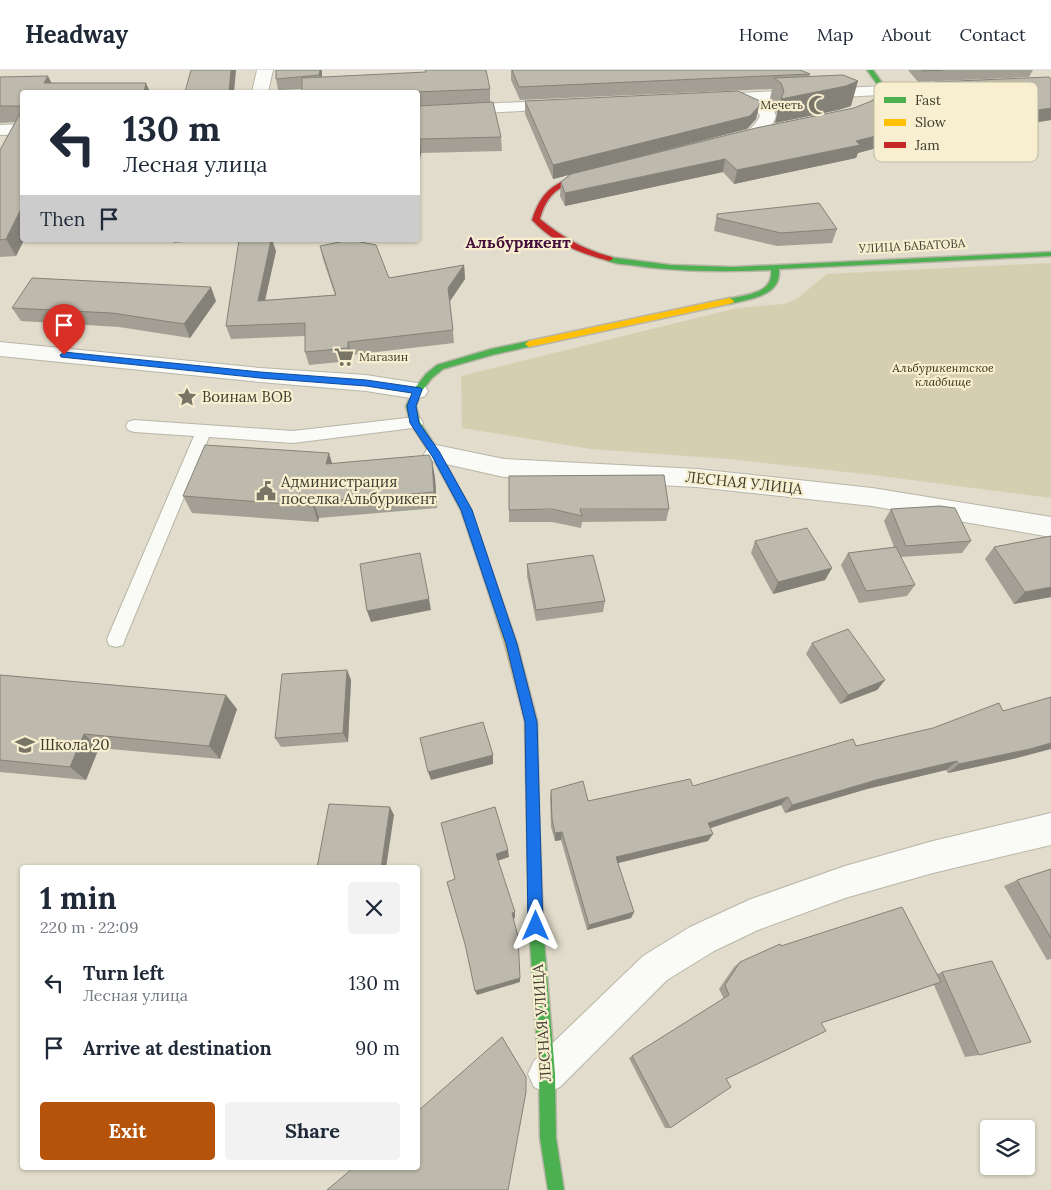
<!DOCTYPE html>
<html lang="en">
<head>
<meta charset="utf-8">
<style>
  :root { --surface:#fff; --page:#f2f2f3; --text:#1f2937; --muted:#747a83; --line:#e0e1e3; --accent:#b45309 }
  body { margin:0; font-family:Lora,serif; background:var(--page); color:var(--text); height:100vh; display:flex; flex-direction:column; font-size:19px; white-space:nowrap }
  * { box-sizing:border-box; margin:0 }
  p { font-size:16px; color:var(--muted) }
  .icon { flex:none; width:28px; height:28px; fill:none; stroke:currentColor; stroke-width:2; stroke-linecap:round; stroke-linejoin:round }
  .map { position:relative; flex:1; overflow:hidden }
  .side { position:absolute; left:20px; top:795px; width:400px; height:305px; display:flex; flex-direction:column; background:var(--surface); border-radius:5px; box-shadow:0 1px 4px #0004 }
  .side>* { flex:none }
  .guide { position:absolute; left:20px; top:20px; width:400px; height:152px; border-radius:5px; box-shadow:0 1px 4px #0004; background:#fff; color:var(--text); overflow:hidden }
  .fabs { position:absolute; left:980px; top:1050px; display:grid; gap:10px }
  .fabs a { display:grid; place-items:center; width:55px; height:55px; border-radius:5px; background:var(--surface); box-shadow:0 1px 4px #0004; font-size:25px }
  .pin { position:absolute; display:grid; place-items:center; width:42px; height:42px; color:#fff; margin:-51px -21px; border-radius:50% 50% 50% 0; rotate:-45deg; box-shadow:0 0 5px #0007 }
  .pin .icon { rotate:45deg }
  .me { position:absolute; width:55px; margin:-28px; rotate:0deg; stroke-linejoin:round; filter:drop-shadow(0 0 4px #0008) }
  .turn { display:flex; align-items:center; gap:18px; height:105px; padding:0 20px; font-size:22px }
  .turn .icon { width:65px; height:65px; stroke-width:2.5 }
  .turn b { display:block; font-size:35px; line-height:42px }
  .then { display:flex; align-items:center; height:48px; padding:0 20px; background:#0003; gap:10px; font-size:19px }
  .round { display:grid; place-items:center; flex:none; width:52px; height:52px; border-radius:5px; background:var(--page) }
  .head { display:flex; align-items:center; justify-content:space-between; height:85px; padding:0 20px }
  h1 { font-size:30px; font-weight:800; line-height:38px }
  .cta { display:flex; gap:10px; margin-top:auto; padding:10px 20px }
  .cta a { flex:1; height:58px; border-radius:5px; background:var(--accent); color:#fff; font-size:20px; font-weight:800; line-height:58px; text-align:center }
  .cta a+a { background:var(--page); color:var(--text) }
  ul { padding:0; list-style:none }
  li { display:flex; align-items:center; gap:15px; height:65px; padding:0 20px }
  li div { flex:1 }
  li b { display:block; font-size:19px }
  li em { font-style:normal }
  header { display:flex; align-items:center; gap:30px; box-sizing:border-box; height:70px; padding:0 25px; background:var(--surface); border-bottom:1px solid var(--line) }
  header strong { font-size:24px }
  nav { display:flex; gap:28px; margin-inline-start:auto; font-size:18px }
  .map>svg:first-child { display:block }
  .green { fill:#d5ceb1 }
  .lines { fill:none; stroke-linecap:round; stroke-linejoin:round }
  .lane-casing { stroke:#b9b6a8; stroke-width:2 }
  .street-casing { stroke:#b9b6a8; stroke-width:2 }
  .fast-casing { stroke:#b9b6a8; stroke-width:3 }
  .slow-casing { stroke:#b9b6a8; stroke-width:3 }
  .jam-casing { stroke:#b9b6a8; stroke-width:3 }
  .lane { fill:#fafaf7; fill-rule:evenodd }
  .street { fill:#fafaf7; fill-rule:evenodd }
  .fast { fill:#4caf50; fill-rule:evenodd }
  .slow { fill:#ffc107; fill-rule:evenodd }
  .jam { fill:#c62828; fill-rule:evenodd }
  .wall { fill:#a39f94 }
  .shaded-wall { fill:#848278 }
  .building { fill:#bdb9ac; stroke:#848278 }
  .route { fill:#1a73e8; stroke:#114b97 }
  .labels { text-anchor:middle; stroke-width:4.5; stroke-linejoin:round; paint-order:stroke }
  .far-poi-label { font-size:12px; fill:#3f3c30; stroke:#f7efcf; text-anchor:end }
  .far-street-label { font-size:12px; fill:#3f3c30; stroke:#f7efcf }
  .far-park-label { font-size:12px; font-style:italic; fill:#362f11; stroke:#f7efcf }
  .poi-label { font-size:15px; fill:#3f3c30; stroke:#f7efcf; text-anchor:start }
  .street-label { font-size:15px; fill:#3f3c30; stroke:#f7efcf }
  .far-district-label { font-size:16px; font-weight:bold; fill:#450f3c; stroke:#f7efcf }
  .key { fill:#f7efcf; stroke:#c0b99f; stroke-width:1 }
  .key-label { font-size:14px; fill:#3f3c30 }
</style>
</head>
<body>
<header>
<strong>Headway</strong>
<nav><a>Home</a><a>Map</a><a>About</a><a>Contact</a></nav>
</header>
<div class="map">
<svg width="1051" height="1120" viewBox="0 0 1051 1120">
  <rect width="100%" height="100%" fill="#e1dccb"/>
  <!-- green -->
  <path class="green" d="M1051,193v235l-178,-23 -144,-16 -138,-10 -129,-21 -1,-52 276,-68 47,-4 14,-6 29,-24z"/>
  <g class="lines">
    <defs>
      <path id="lane" d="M415,347l6,2 2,4 -2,4 -128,16 -84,-6 -84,202 -2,6 -7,2 -7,-2 -2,-6 87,-203 -60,-4 -6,-2 -2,-4 2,-4 6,-2 159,11z"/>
      <g id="street">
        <path d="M257,0h16l-5,22h-16z"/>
        <path d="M970,12l6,2 2,3 -2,3 -212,11 9,7 3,8c-4,12 -16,26 -30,23l-2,-4 11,-11 5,-8 -3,-5c-21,-12 -28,-4 -48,-9l-2,-3 2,-3 6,-2z"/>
        <path d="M563,30l6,2 2,3 -2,3 -151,9v-10z"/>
        <path d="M22,54v10l-22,1v-10z"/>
        <path d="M0,272l260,26 106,7 51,8 8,3 3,5 -3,5 -8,3 -51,-8 -106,-9 -260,-26z"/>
        <path d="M436,375l68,14 193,10 175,19 179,29v20l-179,-31 -175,-19 -193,-10 -76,-17 -4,-6 4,-6z"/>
        <path d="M1051,743v32l-118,28 -88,25 -87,32 -44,21 -47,29 -107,107 -13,6 -13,-6 -6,-13 6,-13 109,-105 47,-29 61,-28 94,-33 88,-25z"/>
      </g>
      <g id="fast">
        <path d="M867,0h6l15,21 -14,15 -30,11h-4v-2l30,-11 12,-13z"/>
        <path d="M1051,182v4l-272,13c3,27 -29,30 -49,35l-4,-3 1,-2c18,-4 47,-5 44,-29 -47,2 -93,2 -140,-5 -8,-1 -20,-1 -26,-6l4,-2 62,8 62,2z"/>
        <path d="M529,271l4,3 -1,2 -40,9 -49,14 -11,9 -11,14 -5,14 4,16 19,30 32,58 23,68 -1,3h-8l-1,-3 -23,-68 -29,-54 -22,-33 -4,-17 8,-17 12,-15 11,-9 54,-16z"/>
        <path d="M533,743l5,2 1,4 4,108 12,147 1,64 8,52h-16l-8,-52 -1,-64 -10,-147 -2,-108 1,-4z"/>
      </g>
      <g id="slow">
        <path d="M730,228l4,3 -1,2 -204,44 -4,-3 4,-3z"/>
        <path d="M489,504l4,1 1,3 23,66 20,77 2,98 -1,4 -5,2 -5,-2 -1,-4 -2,-98 -20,-77 -21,-66 1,-3z"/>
      </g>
      <path id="jam" d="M596,102h3v4c-31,7 -50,10 -59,43 22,18 44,31 72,38l1,2 -4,2c-28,-7 -57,-19 -77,-41 11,-36 31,-41 64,-48z"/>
    </defs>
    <!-- lane casing -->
    <use href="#lane" class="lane-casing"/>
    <!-- street casing -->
    <use href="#street" class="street-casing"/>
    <!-- fast casing -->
    <use href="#fast" class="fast-casing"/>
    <!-- slow casing -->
    <use href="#slow" class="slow-casing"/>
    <!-- jam casing -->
    <use href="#jam" class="jam-casing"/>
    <!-- lane -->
    <use href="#lane" class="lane"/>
    <!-- street -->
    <use href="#street" class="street"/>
    <!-- fast -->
    <use href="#fast" class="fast"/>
    <!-- slow -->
    <use href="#slow" class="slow"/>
    <!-- jam -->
    <use href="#jam" class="jam"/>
  </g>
  <!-- wall -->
  <g class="wall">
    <path d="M322,0v7l168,12v13l11,35 1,14 -81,2 -2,12h-1v-73h-116v-3l-24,1 -2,-11z"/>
    <path d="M511,0h289l10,4 -1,3 42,29 -13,4 -63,13 2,-9 -2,-7 -6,-4 3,-14 -252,11 -9,-20z"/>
    <path d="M908,0h125l-4,7 -111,5z"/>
    <path d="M0,7l22,15v148h2l-8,16 -16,1v-107l16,-28 -16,1z"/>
    <path d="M1051,9v41l-78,12 -7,-6 -11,2 -26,-33 5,-13z"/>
    <path d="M525,31l234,5 -3,13 -9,10 -194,50 -28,-65z"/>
    <path d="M917,63l-23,4 -3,7 -33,9 -2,5 -122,26 -11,-12 -158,34 -5,-10 1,-14 10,-8z"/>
    <path d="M717,144l120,15 -5,14 -55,3 -63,-15z"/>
    <path d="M172,170h37l-35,3z"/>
    <path d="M239,170h33l4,11 -11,49 70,-5 -12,-36 -3,-13 69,32 75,-13 1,14 -15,22 4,42 -103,12v6l-42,4 -4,-13v-16l-74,3 -5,-13z"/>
    <path d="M216,231l-26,37 -71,-11 -98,-6 -9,-13z"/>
    <path d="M329,383l3,11 100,-3 3,17 2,30 -118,10 -1,4 -126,-9 -9,-17z"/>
    <path d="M669,439l-3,12 -84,1 -1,6 -29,-6h-43v-12z"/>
    <path d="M891,439l80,32 -9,12 -61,4 14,28 -8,11 -48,7 -18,-38 7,-12 46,-6 -10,-26z"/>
    <path d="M755,471l77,27 -7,12 -52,14 -22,-41z"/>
    <path d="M994,477l57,50 -37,7 -29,-45z"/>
    <path d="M527,494l78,37 -2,11 -67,9 -9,-45z"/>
    <path d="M812,573l73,37 -8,10 -37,14 -34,-50z"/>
    <path d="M347,600l4,10 -3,62 -67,5 -6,-9z"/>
    <path d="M0,605l237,34 -17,50 -121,-11 -13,32 -86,-8z"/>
    <path d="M856,676l161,12 -69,15 -2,-3 -79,19 -82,24 -4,-8 -70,23 -3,13 -90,22 16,49 -3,6 -44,12 -26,-90 -6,1 -4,-14 -1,-29 1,-8 37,11 105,-15z"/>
    <path d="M1051,799v90l-4,1 -43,-74 13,-6z"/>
    <path d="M781,876l156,28 5,-2 37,83 -14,2 -31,-72 -113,38 -95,56 -56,49h-5l-36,-70 95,-59 -5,-10 15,-22 6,-5z"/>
  </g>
  <!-- shaded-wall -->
  <g class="shaded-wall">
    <path d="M231,0h5l-2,22h-5z"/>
    <path d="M320,0h2v17l-3,-12z"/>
    <path d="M48,6l8,16 -12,-9z"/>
    <path d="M858,11l-7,25 -13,4 -63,13 6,-24z"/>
    <path d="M146,13l4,9h-6z"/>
    <path d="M759,36l-3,13 -9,10 -194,50v-14z"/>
    <path d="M1051,38v12l-78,12 6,-13z"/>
    <path d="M972,43l-6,13 -11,2 6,-14z"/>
    <path d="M923,50l-6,13 -23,4 -3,7 -33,9 -2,5 -122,26 3,-14 119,-29 33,-16z"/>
    <path d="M420,69l1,14 -2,12 -1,-14z"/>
    <path d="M725,89l-2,13 -158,34v-13z"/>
    <path d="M22,137v33h2l-8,16 -10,-17z"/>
    <path d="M271,170h1l4,11 -14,63 -4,-13z"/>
    <path d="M464,195l1,14 -15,22 -2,-13z"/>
    <path d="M211,217l5,14 -26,37 -6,-14z"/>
    <path d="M348,272l3,13v6l-3,-13z"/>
    <path d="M329,383l5,17 -8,-6z"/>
    <path d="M432,391l3,17 2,30 -3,-16z"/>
    <path d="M314,432l5,16 -1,4 -5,-16z"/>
    <path d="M832,498l-7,12 -52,14 5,-12z"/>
    <path d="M1051,517v10l-37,7 11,-12z"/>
    <path d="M429,529l2,11 -60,12 -4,-11z"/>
    <path d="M347,600l4,10 -3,62 -5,-9z"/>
    <path d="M885,610l-8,10 -37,14 8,-9z"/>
    <path d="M226,625l11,14 -17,50 -11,-13z"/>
    <path d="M84,664l15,14 -13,32 -16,-13z"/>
    <path d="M1051,673v6l-34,9 -69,15 11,-9z"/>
    <path d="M493,685v9l-62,16 -3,-8z"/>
    <path d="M957,691l-11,9 -79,19 -82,24 7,-8 84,-25z"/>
    <path d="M788,727l-7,8 -77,25 4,-7z"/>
    <path d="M390,737l4,8 -8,53h-5z"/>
    <path d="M562,762l-1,8 -6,1v-8z"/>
    <path d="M713,764l-5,7 -94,23 2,-7z"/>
    <path d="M508,780l1,7 -12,4 -1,-7z"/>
    <path d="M515,842v6l-3,1v-6z"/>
    <path d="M634,842l-3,6 -44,12 2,-5z"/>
    <path d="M520,908v4l-43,13 -2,-4z"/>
  </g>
  <!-- building -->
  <g class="building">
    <path d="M191,0h40l-2,22h-44z"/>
    <path d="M276,0h44l-1,5 -43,4z"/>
    <path d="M425,0h61l4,19 -73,3h-115v-14l124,-6z"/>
    <path d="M512,0h288l10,4 -291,13z"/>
    <path d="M921,0h22l-21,1z"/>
    <path d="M843,5l15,6 -12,5 -65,13 3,-8 -3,-8 -7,-5z"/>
    <path d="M48,6l-4,7h102l-2,9h-122v14h-22v-29z"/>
    <path d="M1049,7l2,2v29l-72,11 -7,-6 -11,1 -27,-32z"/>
    <path d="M738,21l22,10 -1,5 -9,10 -197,49 -28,-64z"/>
    <path d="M874,30l49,20 -34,5 7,6 -40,10 4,4 -123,25 -12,-11 -160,34 -4,-11 10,-8 185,-46 98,-20z"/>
    <path d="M493,32l8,35 -81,2 -2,12v-45z"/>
    <path d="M22,40v97l-16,32 -6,1v-90z"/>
    <path d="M819,133l18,26 -56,4 -64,-15v-4z"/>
    <path d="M239,170h32l-13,61 78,-6 -16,-49 30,-6 26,5 13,33 75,-13 -16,23 5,42 -105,12v6l-43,4v-29l-79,3z"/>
    <path d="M32,208l179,9 -27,37 -72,-11 -100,-5z"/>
    <path d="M205,375l124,8 -3,11 103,-9 3,6 2,31 -120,10 -1,4 -130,-10z"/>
    <path d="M664,405l5,34h-89l2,7 -30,-7 -43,1v-34z"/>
    <path d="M940,436l15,2 16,33 -65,5 -15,-37z"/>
    <path d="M807,458l25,40 -54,14 -23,-41z"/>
    <path d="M1051,466v51l-26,5 -31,-45z"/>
    <path d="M896,477l19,38 -49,6 -18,-38z"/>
    <path d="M420,483l9,46 -62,12 -7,-47z"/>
    <path d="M593,485l12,46 -69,9 -9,-46z"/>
    <path d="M848,559l37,51 -37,15 -36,-52z"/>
    <path d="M347,600l-4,63 -68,5 7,-64z"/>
    <path d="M0,605l226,20 -17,51 -125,-12 -14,33 -70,-7z"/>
    <path d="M1051,627v46l-21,6 -71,15 -2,-3 -81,19 -84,25 -4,-8 -80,26 5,11 -97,23 18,55 -45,13 -27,-93 -7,1 -3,-14 -1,-29 32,-9 5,20 102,-22 3,7 160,-47 3,7 77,-18 66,-25 4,8z"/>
    <path d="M483,652l10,33 -65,17 -8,-34z"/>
    <path d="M329,734l61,3 -9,61h-64z"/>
    <path d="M495,737l13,43 -12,4 19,58 -3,1 6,24 2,41 -45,13 -10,-47 -18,-62 8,-3 -14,-56z"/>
    <path d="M1051,799v69l-34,-58z"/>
    <path d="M902,837l39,75 -120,41 5,8 -100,48 5,8 -61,41 -38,-72 97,-61 -4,-10 15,-23 40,-18 1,2z"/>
    <path d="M992,891l39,81 -52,13 -37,-83z"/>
    <path d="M502,967l24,40v15l-18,98h-181l26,-22h65v-57z"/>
  </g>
  <!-- route -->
  <path class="route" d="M64,282l196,20 106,8 55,8 1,2 -6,16 3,17 20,28 33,59 45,134 20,78 6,204 -3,5 -4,3 -5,-3 -3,-5 -3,-204 -19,-78 -45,-134 -29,-54 -22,-33 -3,-17 5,-13 -46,-7 -106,-8 -199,-21 -1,-2z"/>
  <!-- icons -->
  <defs>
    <symbol id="mosque-bare" viewBox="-9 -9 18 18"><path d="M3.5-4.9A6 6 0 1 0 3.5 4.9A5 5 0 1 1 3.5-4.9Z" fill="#787466" stroke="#f7efcf" stroke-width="2.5" paint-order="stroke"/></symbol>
    <symbol id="supermarket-bare" viewBox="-9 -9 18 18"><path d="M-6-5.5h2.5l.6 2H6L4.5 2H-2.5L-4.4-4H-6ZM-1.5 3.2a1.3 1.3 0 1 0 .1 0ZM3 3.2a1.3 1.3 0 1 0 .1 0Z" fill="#787466" stroke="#f7efcf" stroke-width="2.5" paint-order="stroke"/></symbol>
    <symbol id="sight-bare" viewBox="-9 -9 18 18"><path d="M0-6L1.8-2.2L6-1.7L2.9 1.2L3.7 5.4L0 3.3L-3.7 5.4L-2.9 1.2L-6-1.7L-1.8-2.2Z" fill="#787466" stroke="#f7efcf" stroke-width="2.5" paint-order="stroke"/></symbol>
    <symbol id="civic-bare" viewBox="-9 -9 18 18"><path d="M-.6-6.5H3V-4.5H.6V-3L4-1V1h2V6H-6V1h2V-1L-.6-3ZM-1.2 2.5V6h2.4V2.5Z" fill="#787466" stroke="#f7efcf" stroke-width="2.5" paint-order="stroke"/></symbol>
    <symbol id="school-bare" viewBox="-9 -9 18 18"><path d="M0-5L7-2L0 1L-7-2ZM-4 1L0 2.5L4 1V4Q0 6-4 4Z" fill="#787466" stroke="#f7efcf" stroke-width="2.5" paint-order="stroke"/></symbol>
  </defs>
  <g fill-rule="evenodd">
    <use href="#mosque-bare" x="804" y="21" width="28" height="28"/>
    <use href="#supermarket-bare" x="330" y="273" width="28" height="28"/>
    <use href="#sight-bare" x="173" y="313" width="28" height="28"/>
    <use href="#civic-bare" x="252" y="407" width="28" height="28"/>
    <use href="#school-bare" x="11" y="661" width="28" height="28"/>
  </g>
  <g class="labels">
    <!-- far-poi labels -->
    <g class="far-poi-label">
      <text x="803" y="39">Мечеть</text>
      <text x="359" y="291" text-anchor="start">Магазин</text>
    </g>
    <!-- far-street labels -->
    <g class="far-street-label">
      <text transform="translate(912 176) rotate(-3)" y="4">УЛИЦА БАБАТОВА</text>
    </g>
    <!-- far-park labels -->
    <g class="far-park-label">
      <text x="943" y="302">Альбурикентское<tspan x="943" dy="14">кладбище</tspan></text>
    </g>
    <!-- poi labels -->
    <g class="poi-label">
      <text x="202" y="332">Воинам ВОВ</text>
      <text x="281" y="417">Администрация<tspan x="281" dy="17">поселка Альбурикент</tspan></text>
      <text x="40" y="680">Школа 20</text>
    </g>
    <!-- street labels -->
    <g class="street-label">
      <text transform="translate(744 413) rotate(6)" y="5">ЛЕСНАЯ УЛИЦА</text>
      <text transform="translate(542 953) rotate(-94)" y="5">ЛЕСНАЯ УЛИЦА</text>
    </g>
    <!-- far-district labels -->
    <g class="far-district-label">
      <text x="518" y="178">Альбурикент</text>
    </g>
  </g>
  <!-- legend -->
  <rect x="874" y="12" width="164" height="80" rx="8" class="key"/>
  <rect x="884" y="27" width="22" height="6" fill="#4caf50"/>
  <rect x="884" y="49" width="22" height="7" fill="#ffc107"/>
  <rect x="884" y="72" width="22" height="6" fill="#c62828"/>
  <g class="key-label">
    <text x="915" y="35">Fast</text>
    <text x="915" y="57">Slow</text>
    <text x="915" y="80">Jam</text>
  </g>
</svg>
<div class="fabs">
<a><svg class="icon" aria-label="layers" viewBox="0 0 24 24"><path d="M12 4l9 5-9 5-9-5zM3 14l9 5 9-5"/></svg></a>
</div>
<div class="pin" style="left:64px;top:285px;background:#d93025"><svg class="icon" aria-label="arrive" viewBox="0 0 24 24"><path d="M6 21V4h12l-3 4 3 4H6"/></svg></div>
<svg class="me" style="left:536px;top:856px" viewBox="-20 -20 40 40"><path d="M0-17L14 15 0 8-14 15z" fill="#1a73e8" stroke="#fff" stroke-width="4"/></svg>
<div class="guide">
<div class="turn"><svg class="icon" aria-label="left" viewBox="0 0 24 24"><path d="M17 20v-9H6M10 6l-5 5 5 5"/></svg><div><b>130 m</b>Лесная улица</div></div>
<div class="then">Then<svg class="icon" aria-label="arrive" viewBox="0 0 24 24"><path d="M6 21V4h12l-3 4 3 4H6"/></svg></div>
</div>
<section class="side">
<div class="head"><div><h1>1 min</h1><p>220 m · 22:09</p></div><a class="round"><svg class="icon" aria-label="close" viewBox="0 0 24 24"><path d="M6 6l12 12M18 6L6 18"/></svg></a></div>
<ul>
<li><svg class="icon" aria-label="left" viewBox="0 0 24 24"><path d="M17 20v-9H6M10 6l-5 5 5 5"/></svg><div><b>Turn left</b><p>Лесная улица</p></div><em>130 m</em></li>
<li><svg class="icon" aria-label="arrive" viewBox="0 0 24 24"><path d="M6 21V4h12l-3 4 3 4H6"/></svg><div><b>Arrive at destination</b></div><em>90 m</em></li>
</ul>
<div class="cta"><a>Exit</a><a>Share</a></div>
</section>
</div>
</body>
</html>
